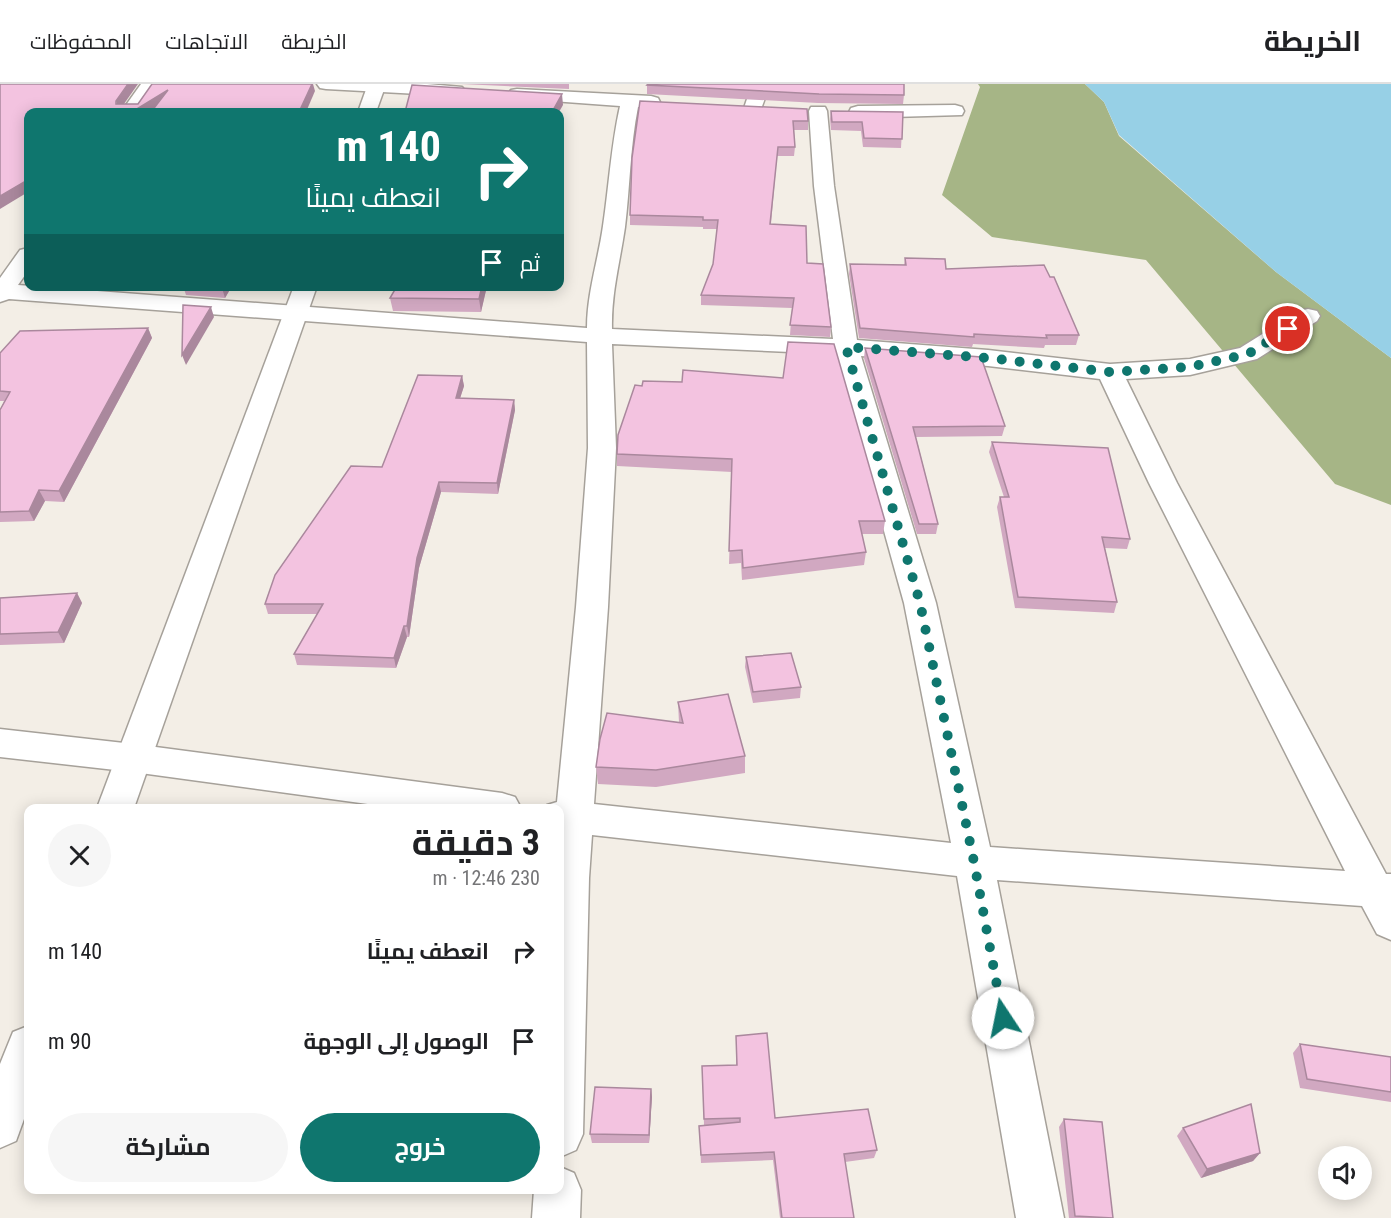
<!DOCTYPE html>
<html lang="ar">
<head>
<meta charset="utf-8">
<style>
  :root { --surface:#fff; --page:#f6f6f6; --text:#202124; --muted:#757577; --line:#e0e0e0; --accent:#0f766e }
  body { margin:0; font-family:"Roboto Condensed",Cairo,sans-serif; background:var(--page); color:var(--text); direction:rtl; height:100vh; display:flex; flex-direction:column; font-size:22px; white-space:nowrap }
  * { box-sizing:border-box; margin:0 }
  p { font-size:20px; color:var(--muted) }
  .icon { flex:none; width:33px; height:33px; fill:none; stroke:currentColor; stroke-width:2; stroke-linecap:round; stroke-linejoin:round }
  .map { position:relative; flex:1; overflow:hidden; direction:ltr }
  .sheet { position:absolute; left:24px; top:720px; width:540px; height:390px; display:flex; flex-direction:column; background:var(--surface); border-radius:12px; box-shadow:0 3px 15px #0003; direction:rtl }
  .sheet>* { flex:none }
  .banner { position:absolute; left:24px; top:24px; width:540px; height:183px; border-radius:12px; box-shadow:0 3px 15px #0003; direction:rtl; background:#0f766e; color:#fff; overflow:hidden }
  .fabs { position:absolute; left:1318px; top:1062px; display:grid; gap:12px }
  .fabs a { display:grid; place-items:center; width:54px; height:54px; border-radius:50%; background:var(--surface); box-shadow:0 3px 15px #0003; font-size:30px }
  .pin { position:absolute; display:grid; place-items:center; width:51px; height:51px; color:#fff; margin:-26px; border:3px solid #fff; border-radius:50%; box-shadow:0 2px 6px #0007 }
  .me { position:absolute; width:66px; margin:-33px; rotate:349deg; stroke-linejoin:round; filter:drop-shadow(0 0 4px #0008) }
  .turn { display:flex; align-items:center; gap:21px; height:126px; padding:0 24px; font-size:27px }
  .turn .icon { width:78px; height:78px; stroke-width:2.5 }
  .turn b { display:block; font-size:42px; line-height:51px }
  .then { display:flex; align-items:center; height:57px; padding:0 24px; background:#0003; gap:12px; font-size:22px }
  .round { display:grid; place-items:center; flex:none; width:63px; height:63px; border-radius:32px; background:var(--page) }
  .overview { display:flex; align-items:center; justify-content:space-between; height:102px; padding:0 24px }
  h1 { font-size:36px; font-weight:700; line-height:45px }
  .action { display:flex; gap:12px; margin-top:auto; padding:12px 24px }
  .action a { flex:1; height:69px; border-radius:36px; background:var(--accent); color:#fff; font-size:24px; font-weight:700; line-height:69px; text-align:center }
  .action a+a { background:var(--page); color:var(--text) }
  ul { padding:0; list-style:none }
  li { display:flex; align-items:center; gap:18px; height:90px; padding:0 24px }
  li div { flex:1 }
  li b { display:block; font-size:22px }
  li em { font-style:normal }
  header { display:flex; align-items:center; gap:36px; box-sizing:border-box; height:84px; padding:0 30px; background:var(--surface); border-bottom:2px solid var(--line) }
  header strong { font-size:28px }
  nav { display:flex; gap:33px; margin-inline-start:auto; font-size:21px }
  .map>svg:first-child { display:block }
  .forest { fill:#a6b586 }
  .water { fill:#97d0e6 }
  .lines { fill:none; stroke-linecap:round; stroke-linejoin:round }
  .minor-casing { stroke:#a6a19a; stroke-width:3 }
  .major-casing { stroke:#a6a19a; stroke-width:3 }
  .minor { fill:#fff; fill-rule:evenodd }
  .major { fill:#fff; fill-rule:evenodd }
  .wall { fill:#d1a8c1 }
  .shaded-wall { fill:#aa889d }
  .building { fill:#f3c3e0; stroke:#aa889d; stroke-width:1.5 }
  .route { stroke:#0f766e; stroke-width:10; stroke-dasharray:0 18 }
</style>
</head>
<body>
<header>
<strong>الخريطة</strong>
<nav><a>الخريطة</a><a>الاتجاهات</a><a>المحفوظات</a></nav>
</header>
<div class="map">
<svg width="1391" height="1134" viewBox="0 0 1391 1134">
  <rect width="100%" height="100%" fill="#f3eee6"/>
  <!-- forest -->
  <path class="forest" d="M978,0h107l19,18 15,34 157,136 115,86v147l-56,-21 -189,-224 -154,-23 -50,-42 38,-108z"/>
  <!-- water -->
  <path class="water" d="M1085,0h306v274l-115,-86 -157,-137 -15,-33z"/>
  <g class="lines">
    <defs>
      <g id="minor">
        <path d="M141,0h18l-20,28h-18z"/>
        <path d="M317,0h110l35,3 3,4 -3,4 -6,1 -130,-7 -6,-1z"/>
        <path d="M752,0h18l-10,28h-14l-2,-4z"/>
        <path d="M517,5l134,7 7,2 2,4 -2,4 -20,1c-8,40 -8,80 -13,120 -5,35 -14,67 -13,102l221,10 -19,-153 -5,-75 2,-4h14l2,4 7,75 23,154 131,10 122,14 80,-5 50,-11 59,-37 9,-2 9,2 3,5 -3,5 -60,38 -67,16 -64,4 51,104 209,391h5v66l-14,-6 -15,-28 -365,-26 67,338h-48l-59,-342 -365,-41 -3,43 -6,256 -7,16 -16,7v-349h-15l2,-3 10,-3 19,-195 12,-159 -1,-106 -578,-43 -9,3v-24l20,-28 8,-2v23l-10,14 569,43c0,-35 11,-67 16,-102 6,-40 8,-80 17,-120l-109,-8 -3,-4 3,-4zM612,260l223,10 69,249 47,240 -357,-39 14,-197 8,-159zM861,272l127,10 112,13 49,104 196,388 -355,-24 -54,-244z"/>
        <path d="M955,21l7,2 2,4 -2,4 -104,3 -7,-2 -2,-4 2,-4 7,-2z"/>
        <path d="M0,645l133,15 369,49 13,4 6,11h-124l-264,-36 -133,-15z"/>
        <path d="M560,1083l14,6 7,17 -1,28h-48l2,-28h26z"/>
      </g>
      <g id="major">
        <path d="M368,0h18l-10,28h-18z"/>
        <path d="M294,202h23l-183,522h-37z"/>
        <path d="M28,942v82l-12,33 -16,7v-84l13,-32z"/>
      </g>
    </defs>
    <!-- minor casing -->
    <use href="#minor" class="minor-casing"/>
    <!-- major casing -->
    <use href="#major" class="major-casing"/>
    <!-- minor -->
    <use href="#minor" class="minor"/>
    <!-- major -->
    <use href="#major" class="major"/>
  </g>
  <!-- wall -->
  <g class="wall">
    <path d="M461,0h108v5z"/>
    <path d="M647,1l257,10 -1,9 -85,-1 -171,-9z"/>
    <path d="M640,17l168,20v9h-14l1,17 -1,9h-17l-6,68 36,39 24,64 -1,10 -40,-2 2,-27 -91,-3v-10l12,-31 4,-35h-14v-2l-73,-2v-10z"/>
    <path d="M831,27l72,1 -2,36 -38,-1 -2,-16 -30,-1 -1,-11z"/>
    <path d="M905,174l41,11 133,66 -3,10h-31l-1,3 -71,-4 -1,3 -113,-9 -10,-64 1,-10 54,1z"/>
    <path d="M183,202h49l-7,12 -39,-3z"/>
    <path d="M383,202h104l-6,26 -88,-1 -3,-13 5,-8 -12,1z"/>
    <path d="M148,244l4,10 -88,164 -19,-1 -11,20 -34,1v-112l4,-9h-4v-48z"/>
    <path d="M865,264l140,78 -3,10 -86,1 22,87 -2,10h-19l-53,-176z"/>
    <path d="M462,292l2,10 -4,12 54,2 1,10 -17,84 -57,-2 -22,76 -10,69h-2l-11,31 -99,-3 -3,-11 23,-40h-49l-3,-10 117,-137z"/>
    <path d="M635,301l250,136 -2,13h-21l4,18 -2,13 -122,15 -1,-17 -12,1 3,-92 -115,-6v-12z"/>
    <path d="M992,358l138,97 -3,10 -22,-1 12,54 -3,11 -99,-5 -18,-101 3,-10h4l-15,-45z"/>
    <path d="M77,509l5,10 -18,40 -64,2v-47z"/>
    <path d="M746,573l55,30 -1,11 -47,5 -8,-36z"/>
    <path d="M678,618l67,54v17l-89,14 -58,-3 -2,-17 83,-44z"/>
    <path d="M736,952l39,82 102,32 -3,8 -29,4 9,56h-74l-7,-58 -72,3 -2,-37 5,-1 -2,-59 34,-1z"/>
    <path d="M1300,960l91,13v45l-91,-14 -7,-35z"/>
    <path d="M651,1005l1,8 -3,46h-57l-2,-9z"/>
    <path d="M1064,1035l49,99h-44l-10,-91z"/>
    <path d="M1183,1044l77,25 -7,8 -52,17 -24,-42z"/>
  </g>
  <!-- shaded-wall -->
  <g class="shaded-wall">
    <path d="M128,0h10l-19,27 -3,-10z"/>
    <path d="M312,0h1l2,7 -9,21h-7z"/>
    <path d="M168,6l-17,22h-19z"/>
    <path d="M562,10l1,11 -4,7h-7z"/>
    <path d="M28,94v14l-28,17v-13z"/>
    <path d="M222,202h10l-7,12 -3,-10z"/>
    <path d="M482,202h5l-6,26 -2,-13z"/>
    <path d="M211,223l3,10 -28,48 -4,-10z"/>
    <path d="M148,244l4,10 -88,164 -5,-11z"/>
    <path d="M462,292l2,10 -7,22 -1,-10z"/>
    <path d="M514,316l1,10 -17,84 -1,-11z"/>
    <path d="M439,398l2,10 -22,76 -10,69 -2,-11 10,-68z"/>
    <path d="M39,406l6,11 -11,20 -5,-10z"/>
    <path d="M77,509l5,10 -18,40 -6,-11z"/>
    <path d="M404,542l3,11 -11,31 -2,-10z"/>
    <path d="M651,1005l1,8 -3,46v-8z"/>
    <path d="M1260,1069l-7,8 -52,17 6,-9z"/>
  </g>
  <!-- building -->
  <g class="building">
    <path d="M0,0h128l-12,17v3h22l14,-20h160l-13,28h-148l17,-22 -36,22h-104v66l-2,3 -26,15z"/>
    <path d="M648,0h256v11l-85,-1 -172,-9z"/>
    <path d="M412,1l150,9 -10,18h-147z"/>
    <path d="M640,17l167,8 1,12h-15l2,26h-17l-8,77 36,2 1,37 16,1 8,63 -41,-2 4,-27 -93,-3 12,-31 5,-44h-15v-3l-73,-2 2,-57z"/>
    <path d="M831,27l72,1 -1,27 -38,-1 -2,-16h-30z"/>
    <path d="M905,174l40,1 1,10 98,-4 6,12h4l25,58h-33l1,3 -73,-4v3l-114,-9 -10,-64 56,1z"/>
    <path d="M397,202h85l-3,13 -89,-1z"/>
    <path d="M183,221l28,2 -29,48z"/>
    <path d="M148,244l-89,163 -20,-1 -10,21 -29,1v-102l10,-18 -10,-1v-38l20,-22z"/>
    <path d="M788,258l46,2 51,177h-26l7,31 -123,16 -1,-18 -13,1 3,-92 -115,-5 1,-19 17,-50 7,1 1,-5 39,1 1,-12 100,8z"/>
    <path d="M865,264l116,9 24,69 -92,1 25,97h-19z"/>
    <path d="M418,291l44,1 -6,22 58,2 -17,83 -58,-1 -22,76 -10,68h-3l-10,32 -100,-4 29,-50h-58l10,-29 76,-109 31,1z"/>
    <path d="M992,358l116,6 22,91 -28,-2 15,65 -99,-5 -18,-100h9z"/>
    <path d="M77,509l-19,39 -58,2v-36z"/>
    <path d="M791,569l10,34 -48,5 -7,-35z"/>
    <path d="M728,610l17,62 -89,14 -60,-3 4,-28 7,-26 76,10 -5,-21z"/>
    <path d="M767,949l8,85 93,-9 9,41 -33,4 10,64h-72l-8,-66 -73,3 -2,-29 41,-4v-4l-36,1 -2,-53 35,-1 -1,-29z"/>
    <path d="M1300,960l91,13v35l-84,-13z"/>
    <path d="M595,1003l56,2 -2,46 -59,-1z"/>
    <path d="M1251,1020l9,49 -53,16 -24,-41z"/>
    <path d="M1064,1035l38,3 11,96 -38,-2z"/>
  </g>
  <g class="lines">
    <!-- route -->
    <path class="route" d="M1003,934l-29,-156 -54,-259 -74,-256 142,11 122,14 80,-5 58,-13 40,-25"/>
  </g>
</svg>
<div class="fabs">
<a><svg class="icon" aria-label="sound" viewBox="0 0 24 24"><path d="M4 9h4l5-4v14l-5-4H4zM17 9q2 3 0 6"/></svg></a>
</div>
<div class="pin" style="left:1288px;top:245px;background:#d93025"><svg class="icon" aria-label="arrive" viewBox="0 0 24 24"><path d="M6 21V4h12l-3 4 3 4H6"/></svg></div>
<svg class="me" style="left:1003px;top:934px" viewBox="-20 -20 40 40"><circle r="19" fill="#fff"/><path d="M0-13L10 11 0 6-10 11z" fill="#0f766e"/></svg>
<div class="banner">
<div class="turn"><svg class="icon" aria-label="right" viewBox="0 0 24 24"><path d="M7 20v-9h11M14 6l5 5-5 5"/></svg><div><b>140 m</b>انعطف يمينًا</div></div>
<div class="then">ثم<svg class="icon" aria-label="arrive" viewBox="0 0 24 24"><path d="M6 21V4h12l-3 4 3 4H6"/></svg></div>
</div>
<section class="sheet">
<div class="overview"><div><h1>3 دقيقة</h1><p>230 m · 12:46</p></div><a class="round"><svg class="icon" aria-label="close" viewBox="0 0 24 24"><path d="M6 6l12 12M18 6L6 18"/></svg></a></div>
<ul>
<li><svg class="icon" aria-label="right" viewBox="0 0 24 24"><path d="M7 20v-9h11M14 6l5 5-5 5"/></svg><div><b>انعطف يمينًا</b></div><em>140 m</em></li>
<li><svg class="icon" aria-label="arrive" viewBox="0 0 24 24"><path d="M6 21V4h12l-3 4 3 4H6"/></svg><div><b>الوصول إلى الوجهة</b></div><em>90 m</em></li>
</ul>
<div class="action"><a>خروج</a><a>مشاركة</a></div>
</section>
</div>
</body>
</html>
